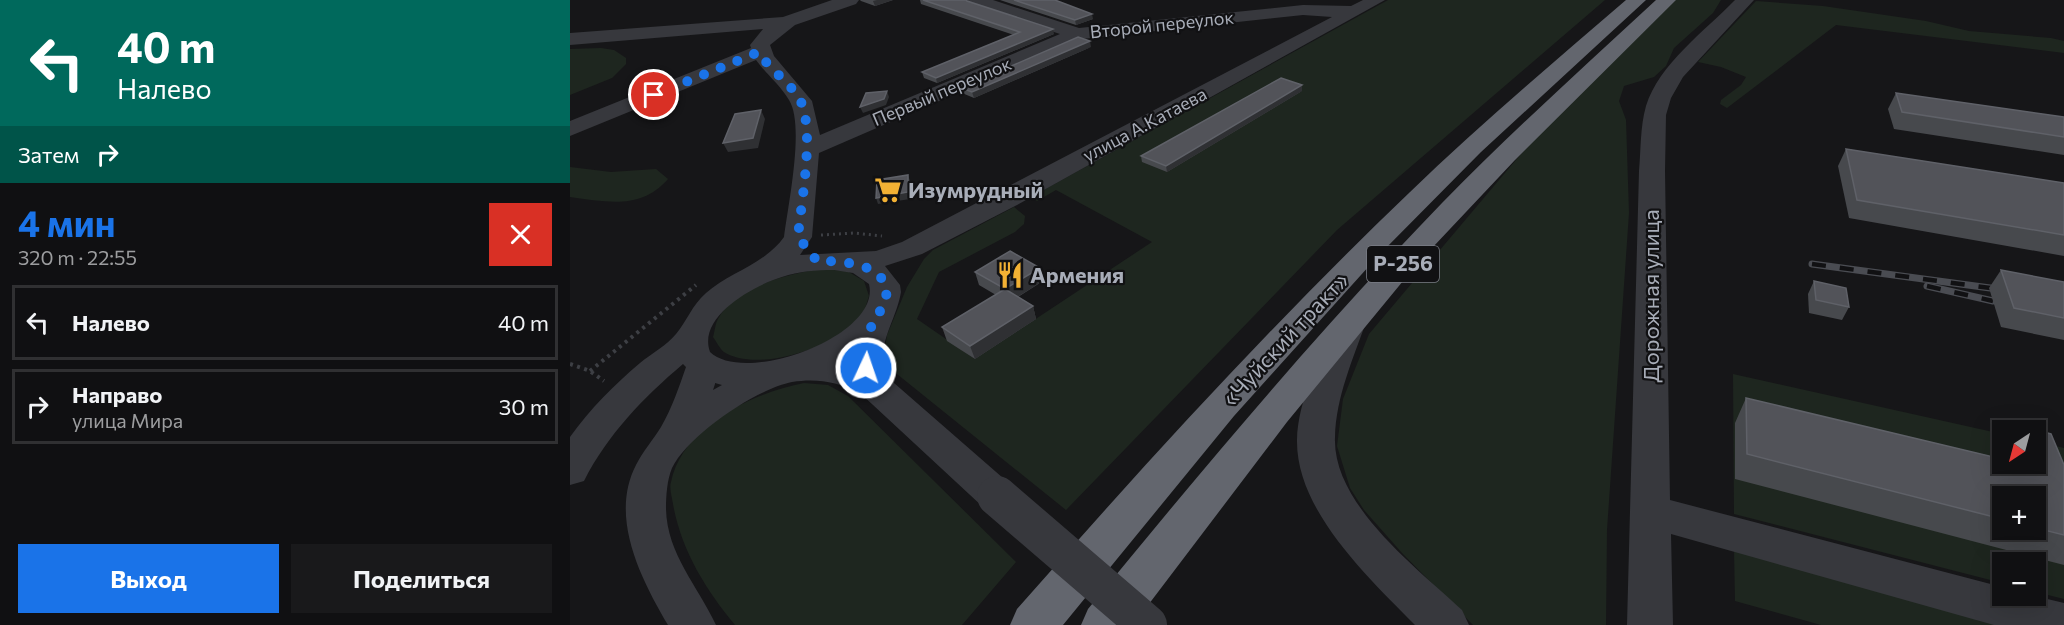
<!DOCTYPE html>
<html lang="ru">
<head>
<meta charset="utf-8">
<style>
  :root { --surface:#101012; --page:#19191b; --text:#f1f3f6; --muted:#9c9d9f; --line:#303032; --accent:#1a73e8 }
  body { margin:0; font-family:Commissioner,sans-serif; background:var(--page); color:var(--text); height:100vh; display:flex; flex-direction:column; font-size:22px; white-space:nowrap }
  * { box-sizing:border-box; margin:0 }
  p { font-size:20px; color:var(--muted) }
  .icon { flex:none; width:33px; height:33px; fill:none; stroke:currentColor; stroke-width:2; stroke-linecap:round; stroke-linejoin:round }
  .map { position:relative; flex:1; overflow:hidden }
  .details { display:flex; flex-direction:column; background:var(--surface); width:570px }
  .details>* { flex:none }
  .hud { background:#00695c; color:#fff; overflow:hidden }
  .needle { width:39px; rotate:216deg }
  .buttons { position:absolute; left:1422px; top:420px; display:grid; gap:12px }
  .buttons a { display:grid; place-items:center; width:54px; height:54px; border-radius:0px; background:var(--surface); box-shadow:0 6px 24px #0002,0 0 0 2px var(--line); font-size:30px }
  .pin { position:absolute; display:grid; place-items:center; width:51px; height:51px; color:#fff; margin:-26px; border:3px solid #fff; border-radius:50%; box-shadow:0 2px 6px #0007 }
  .me { position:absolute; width:66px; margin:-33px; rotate:3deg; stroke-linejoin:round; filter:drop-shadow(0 0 4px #0008) }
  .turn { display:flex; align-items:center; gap:21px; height:126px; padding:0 18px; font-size:27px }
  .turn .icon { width:78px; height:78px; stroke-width:2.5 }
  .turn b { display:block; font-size:42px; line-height:51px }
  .then { display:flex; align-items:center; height:57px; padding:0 18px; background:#0003; gap:12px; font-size:22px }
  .round { display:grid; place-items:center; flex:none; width:63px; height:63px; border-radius:0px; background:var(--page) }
  .head { display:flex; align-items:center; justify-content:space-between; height:102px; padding:0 18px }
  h1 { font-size:36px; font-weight:700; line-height:45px; color:var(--accent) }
  .button { display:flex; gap:12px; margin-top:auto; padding:12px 18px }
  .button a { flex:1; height:69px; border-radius:0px; background:var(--accent); color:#fff; font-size:24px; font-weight:700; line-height:69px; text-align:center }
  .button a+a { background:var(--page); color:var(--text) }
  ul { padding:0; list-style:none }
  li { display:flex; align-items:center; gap:18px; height:75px; margin:0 12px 9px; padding:0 6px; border:3px solid var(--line); border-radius:0px }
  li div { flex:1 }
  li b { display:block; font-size:22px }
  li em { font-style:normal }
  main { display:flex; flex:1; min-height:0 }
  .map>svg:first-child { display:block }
  .green { fill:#1e261f; fill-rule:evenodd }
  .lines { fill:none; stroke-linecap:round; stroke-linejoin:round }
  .path-far1 { stroke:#3d3f44; stroke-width:3; stroke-dasharray:2 4; stroke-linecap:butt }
  .path { stroke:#3d3f44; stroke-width:4; stroke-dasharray:3 4.5; stroke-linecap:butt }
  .minor { fill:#37383d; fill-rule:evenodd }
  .highway { fill:#63666e; fill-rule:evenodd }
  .rail-casing { stroke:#4a4c52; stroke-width:7 }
  .rail { stroke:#111113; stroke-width:4.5; stroke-dasharray:14; stroke-linecap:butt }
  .minor-bridge { stroke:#37383d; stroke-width:40 }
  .wall { fill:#47494d; fill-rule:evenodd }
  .shaded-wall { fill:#2f3033 }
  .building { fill:#525359; stroke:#5f6168; stroke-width:1.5 }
  .route { stroke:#1a73e8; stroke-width:10; stroke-dasharray:0 18 }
  .labels { text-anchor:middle; stroke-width:4.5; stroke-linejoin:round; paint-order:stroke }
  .far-street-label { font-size:18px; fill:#a8adb8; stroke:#111113 }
  .shield { fill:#111113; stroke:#7b7e86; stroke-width:1.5 }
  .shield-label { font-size:21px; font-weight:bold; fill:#a8adb8 }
  .poi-label { font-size:22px; font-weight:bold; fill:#a8adb8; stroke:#111113; text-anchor:start }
  .street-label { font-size:22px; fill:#a8adb8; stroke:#111113 }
</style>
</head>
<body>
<main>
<section class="details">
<div class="hud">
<div class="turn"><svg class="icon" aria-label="left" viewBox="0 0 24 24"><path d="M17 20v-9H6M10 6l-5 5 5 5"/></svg><div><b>40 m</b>Налево</div></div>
<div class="then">Затем<svg class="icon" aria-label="right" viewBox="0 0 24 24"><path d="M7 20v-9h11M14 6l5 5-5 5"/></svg></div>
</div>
<div class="head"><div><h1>4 мин</h1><p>320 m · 22:55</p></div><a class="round" style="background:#d93025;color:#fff"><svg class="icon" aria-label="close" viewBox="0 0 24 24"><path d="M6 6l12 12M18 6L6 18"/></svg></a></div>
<ul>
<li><svg class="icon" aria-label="left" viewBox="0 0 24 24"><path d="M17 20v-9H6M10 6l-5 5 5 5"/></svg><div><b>Налево</b></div><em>40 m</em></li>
<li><svg class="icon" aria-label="right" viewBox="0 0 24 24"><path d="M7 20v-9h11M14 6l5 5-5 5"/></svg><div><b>Направо</b><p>улица Мира</p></div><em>30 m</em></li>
</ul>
<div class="button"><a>Выход</a><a>Поделиться</a></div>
</section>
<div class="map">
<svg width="1494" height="625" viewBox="0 0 1494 625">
  <rect width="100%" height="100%" fill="#161618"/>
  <!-- green -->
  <g class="green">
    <path d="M818,0h217l-268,230 -271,280 -179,-144 -3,-12 3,-19 20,-48 17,-28 9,-9 81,-43 11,9 -1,8 -9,8 -76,40 -22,47 58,40 177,-117 -96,-52 -19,11 -6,-4z"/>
    <path d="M1105,0h46l-8,13 -39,35 -8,18 -12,11 -30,9 -5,15 7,19 3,93 -22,317 -1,95h-133l-71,-72 -38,-43 -14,-22 -13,-42 6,-47 26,-65 179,-212z"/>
    <path d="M1186,1l67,5 103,15 43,10 82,7 13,3v12l-228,-28 -109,83 -7,-4 1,-4 20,-15 5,-8 -25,-10 -23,-5z"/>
    <path d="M31,48l13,2 12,8v6l-14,14 -42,17v-46z"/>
    <path d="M0,167l41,5 45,-3 12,10c-27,31 -60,23 -98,18z"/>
    <path d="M251,269l26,2 17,10 5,15c-2,5 -3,12 -6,17 -20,33 -105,61 -139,39 -4,-3 -8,-11 -11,-15 2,-6 2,-13 5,-18 17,-33 70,-45 103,-50z"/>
    <path d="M1163,374l269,60v30h34v-23l28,7v151l-28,-7v-30h-34v21l-268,-69zM1432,496h34v34h-34z"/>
    <path d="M234,383l24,2 20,11 168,166 -54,63h-227c-29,-35 -54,-75 -62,-121 -1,-7 -4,-16 -2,-22 12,-57 82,-89 133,-99z"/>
    <path d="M1164,549l275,76h-188l-86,-24z"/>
  </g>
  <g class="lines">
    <!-- path-far1 -->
    <path class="path-far1" d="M251,235l33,-2 28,3"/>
    <!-- path -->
    <g class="path">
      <path d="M0,364l20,7 14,10"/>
      <path d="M20,371l106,-86"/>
    </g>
    <!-- minor -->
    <g class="minor">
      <path d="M262,0h27l-3,4 -61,21 -25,20 4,11 38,45 8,34 240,-101 -91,-30 -3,-4h27l86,28 224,-23 48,1 12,-6h22l-368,205 -95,49 -37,12 15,19 1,7c-5,30 -26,53 -15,84l125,109 6,11 -6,11 -14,5 -14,-5 -124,-115c-22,-10 -42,-14 -67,-10 -36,7 -104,53 -120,86 -5,12 -6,28 -6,41 1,45 32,77 50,116h-48c-27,-46 -59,-108 -32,-160 7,-14 17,-25 25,-38 11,-19 18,-40 25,-60l-3,-3c-40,34 -75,70 -99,117l-14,4v-48c20,-28 44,-52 70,-74 11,-9 27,-18 36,-29 11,-13 16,-29 30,-41 24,-21 59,-29 78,-56 4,-32 21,-112 5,-137 -9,-15 -23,-26 -33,-40l-186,76v-15l181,-73 -1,-3 13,-16 -193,16v-12l213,-16zM733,15l29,2 -430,225 -26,9 -76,4 12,-18 7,-84 263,-114zM264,270l19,3 16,11c13,51 -123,102 -159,68 -13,-36 45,-67 72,-75 17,-6 35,-7 52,-7zM145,383l7,2 -9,5 2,-6z"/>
      <path d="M1165,0h19l-71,77 -12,21 -5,17 -1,56 5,329 332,87v9h33l29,7v22h-70l-323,-91 2,91h-46l12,-454c2,-21 1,-44 7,-65 13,-42 59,-75 89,-106z"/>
      <path d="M780,312l11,3 5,7c-13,37 -30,75 -31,115 -3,67 82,131 127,173l7,15h-54c-46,-47 -119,-114 -118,-185 1,-41 23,-81 37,-118l5,-7z"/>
    </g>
    <!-- highway -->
    <g class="highway">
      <path d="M1056,0h20l-165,152 -102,103 -145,161 -171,209h-53l7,-16c126,-143 254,-284 392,-416 69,-67 144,-130 217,-193z"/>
      <path d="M1086,0h20l-161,160 -98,104 -130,158 -154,203h-52l7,-16c114,-139 229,-277 354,-406 69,-71 142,-136 214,-203z"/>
    </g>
    <defs>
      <g id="rail">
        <path d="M1242,264l193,26"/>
        <path d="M1357,286l66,15"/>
      </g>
    </defs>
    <!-- rail casing -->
    <use href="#rail" class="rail-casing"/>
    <!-- rail -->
    <use href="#rail" class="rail"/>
    <!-- minor-bridge -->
    <path class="minor-bridge" d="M427,496l150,129"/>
  </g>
  <!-- wall -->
  <g class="wall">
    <path d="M290,0h33l-18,6 -14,-5z"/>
    <path d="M350,0h46l1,1 87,33 -117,49 -13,-5 -2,-6 92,-37 -93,-31z"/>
    <path d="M430,0h55l38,19 -17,6z"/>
    <path d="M521,47l-117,51 -12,-5 -1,-5z"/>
    <path d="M732,91l-135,81 -25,-10 -1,-6z"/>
    <path d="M1326,93l168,24v38l-170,-26 -6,-20z"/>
    <path d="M1276,149l218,34v73l-215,-38 -11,-52z"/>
    <path d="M470,268l3,13 -25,16 15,9 3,13 -61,40 -28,-18 -5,-14 54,-32 -17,-10 -4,-13z"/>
    <path d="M1431,270l63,12v58l-63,-13 -12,-39z"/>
    <path d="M1244,281l35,26 -7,13 -33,-7 -1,-19z"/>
    <path d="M1176,398l252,60 -2,-8 6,-8v22h34l28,1v100l-329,-86v-56zM1432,496h34v34h-34z"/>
  </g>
  <!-- shaded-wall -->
  <g class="shaded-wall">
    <path d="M307,0h16l-18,6 -2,-5z"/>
    <path d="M522,14l1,5 -17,6 -1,-5z"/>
    <path d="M483,29l1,5 -117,49 -1,-5z"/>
    <path d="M520,41l1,6 -117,51 -2,-6z"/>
    <path d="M732,85v6l-135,81 -1,-6z"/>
    <path d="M317,91l2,6 -3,8 -23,8 -3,-6z"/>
    <path d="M191,110l4,9 -7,29 -30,4 -5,-9z"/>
    <path d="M338,175l2,6v18l-32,5 -2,-6z"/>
    <path d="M470,268l3,13 -34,21 -4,-13z"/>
    <path d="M463,306l3,13 -61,40 -5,-13z"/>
  </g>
  <!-- building -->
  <g class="building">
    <path d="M353,0h43l1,1 86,28 -117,49 -14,-6 98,-40z"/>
    <path d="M444,0h41l37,14 -17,6z"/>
    <path d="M508,37l12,4 -118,51 -11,-4z"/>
    <path d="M711,78l21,7 -136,81 -25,-10z"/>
    <path d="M317,91l-3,8 -24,8 6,-14z"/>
    <path d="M1326,93l168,24v20l-162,-25z"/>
    <path d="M191,110l-8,28 -30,5 12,-29z"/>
    <path d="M1276,149l218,34v52l-207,-35z"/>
    <path d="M338,175v17l-32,6 1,-18z"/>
    <path d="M440,251l30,17 -35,21 -30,-17z"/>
    <path d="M1431,270l63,12v36l-50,-10z"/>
    <path d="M1244,281l32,7 3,19 -33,-7z"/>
    <path d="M435,289l28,17 -63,40 -28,-19z"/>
    <path d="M1176,398l256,61v5h19l9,2 -1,-2h7v-34l15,4 13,31v70l-28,-7v-32h-34v23l-255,-65z"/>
    <path d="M1445,426l21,4h-19z"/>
  </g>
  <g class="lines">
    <!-- route -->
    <path class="route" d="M84,95l105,-43c8,15 29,29 40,46 17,29 2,104 -1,139l19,24c22,0 74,1 69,37 -2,10 -9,16 -13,25 -7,14 -9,30 -7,45"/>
  </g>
  <!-- icons -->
  <defs>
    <symbol id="supermarket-bare" viewBox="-9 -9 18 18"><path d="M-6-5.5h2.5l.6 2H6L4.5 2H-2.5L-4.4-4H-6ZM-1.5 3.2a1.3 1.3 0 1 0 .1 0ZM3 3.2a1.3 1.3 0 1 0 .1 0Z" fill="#f2b134" stroke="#111113" stroke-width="2.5" paint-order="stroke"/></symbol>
    <symbol id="restaurant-bare" viewBox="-9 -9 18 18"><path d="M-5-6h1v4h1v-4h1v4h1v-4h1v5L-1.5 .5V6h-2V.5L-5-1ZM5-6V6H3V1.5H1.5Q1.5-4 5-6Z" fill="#f2b134" stroke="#111113" stroke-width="2.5" paint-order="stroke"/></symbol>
  </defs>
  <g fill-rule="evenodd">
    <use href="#supermarket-bare" x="299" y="171" width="38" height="38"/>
    <use href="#restaurant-bare" x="421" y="256" width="38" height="38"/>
  </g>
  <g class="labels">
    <!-- far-street labels -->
    <g class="far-street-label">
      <text transform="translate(592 25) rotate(-6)" y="6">Второй переулок</text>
      <text transform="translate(372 92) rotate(-23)" y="6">Первый переулок</text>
      <text transform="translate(575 125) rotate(-28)" y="6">улица А.Катаева</text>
    </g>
    <!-- shield labels -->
    <rect class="shield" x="797" y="246" width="72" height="36" rx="4.5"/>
    <g class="shield-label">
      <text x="833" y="271">Р-256</text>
    </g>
    <!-- poi labels -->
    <g class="poi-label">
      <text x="338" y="198">Изумрудный</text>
      <text x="460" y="283">Армения</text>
    </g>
    <!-- street labels -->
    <g class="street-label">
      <text transform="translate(1081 296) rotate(-90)" y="8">Дорожная улица</text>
      <text transform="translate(715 339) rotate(-47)" y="8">«Чуйский тракт»</text>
    </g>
  </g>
</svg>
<div class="buttons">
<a><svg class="needle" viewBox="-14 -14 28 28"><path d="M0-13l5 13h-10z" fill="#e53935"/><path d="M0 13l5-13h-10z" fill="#9c9d9f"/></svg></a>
<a>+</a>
<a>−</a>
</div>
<div class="pin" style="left:84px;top:95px;background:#d93025"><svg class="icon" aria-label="arrive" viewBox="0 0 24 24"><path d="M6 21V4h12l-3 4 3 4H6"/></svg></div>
<svg class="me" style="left:296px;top:368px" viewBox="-20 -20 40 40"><circle r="17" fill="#1a73e8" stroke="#fff" stroke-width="3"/><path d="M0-11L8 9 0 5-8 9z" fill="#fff"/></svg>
</div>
</main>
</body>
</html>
